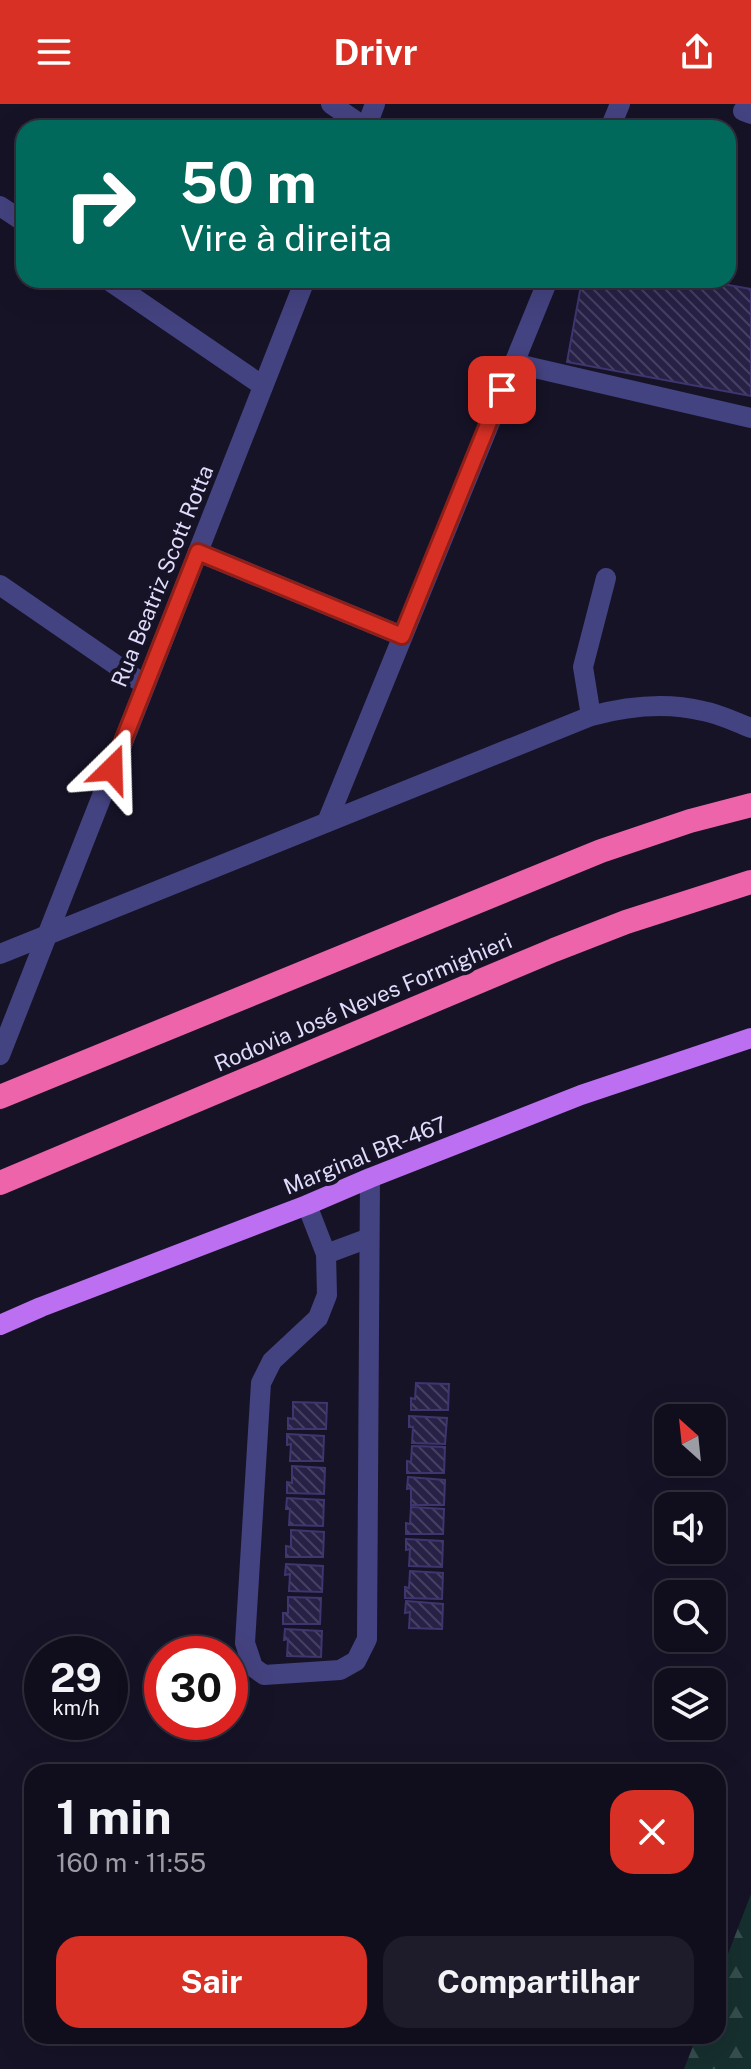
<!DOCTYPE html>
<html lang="pt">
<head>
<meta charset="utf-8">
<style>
  :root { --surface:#100e1d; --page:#1e1c2a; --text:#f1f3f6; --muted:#9c9ca4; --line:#302e3b; --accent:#d93025 }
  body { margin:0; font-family:"Public Sans",sans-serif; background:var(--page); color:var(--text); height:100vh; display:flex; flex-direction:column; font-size:30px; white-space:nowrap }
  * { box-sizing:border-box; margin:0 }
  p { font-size:26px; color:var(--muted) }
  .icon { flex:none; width:44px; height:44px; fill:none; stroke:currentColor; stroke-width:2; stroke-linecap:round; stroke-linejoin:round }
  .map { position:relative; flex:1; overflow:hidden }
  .panel { position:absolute; left:24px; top:1660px; width:702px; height:280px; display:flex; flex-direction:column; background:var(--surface); border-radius:24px; box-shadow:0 8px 32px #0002,0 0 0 2px var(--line) }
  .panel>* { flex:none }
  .hud { position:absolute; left:16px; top:16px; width:720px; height:168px; border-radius:24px; box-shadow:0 8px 32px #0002,0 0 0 2px var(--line); background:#00695c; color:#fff; overflow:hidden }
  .needle { width:52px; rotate:333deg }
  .controls { position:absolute; left:654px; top:1300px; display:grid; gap:16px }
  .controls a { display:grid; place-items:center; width:72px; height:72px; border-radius:16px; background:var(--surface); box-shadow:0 8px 32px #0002,0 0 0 2px var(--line); font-size:40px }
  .speed { position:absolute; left:24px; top:1532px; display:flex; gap:16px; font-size:40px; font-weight:700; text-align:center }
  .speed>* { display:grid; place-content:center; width:104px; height:104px; border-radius:50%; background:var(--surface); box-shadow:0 8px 32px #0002,0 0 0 2px var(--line); line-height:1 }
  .speed small { font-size:20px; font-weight:400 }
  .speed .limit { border:12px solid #d22; background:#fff; color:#111 }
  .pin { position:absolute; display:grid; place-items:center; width:68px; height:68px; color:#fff; margin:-34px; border-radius:16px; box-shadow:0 4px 12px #0006 }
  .me { position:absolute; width:88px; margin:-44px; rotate:22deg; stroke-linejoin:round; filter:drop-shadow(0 0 6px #0008) }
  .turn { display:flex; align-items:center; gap:28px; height:168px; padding:0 32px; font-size:36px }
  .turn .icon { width:104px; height:104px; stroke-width:2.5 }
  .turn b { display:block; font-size:56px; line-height:68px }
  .round { display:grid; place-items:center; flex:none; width:84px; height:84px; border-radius:24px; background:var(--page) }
  .summary { display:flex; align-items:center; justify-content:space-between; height:136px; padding:0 32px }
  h1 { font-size:48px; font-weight:700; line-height:60px }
  .button { display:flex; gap:16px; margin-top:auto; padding:16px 32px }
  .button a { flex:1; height:92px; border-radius:24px; background:var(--accent); color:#fff; font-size:32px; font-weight:700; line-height:92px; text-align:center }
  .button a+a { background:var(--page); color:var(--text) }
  header { display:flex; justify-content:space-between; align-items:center; height:104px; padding:0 32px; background:var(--accent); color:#fff; font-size:36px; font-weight:700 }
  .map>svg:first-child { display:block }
  .forest { fill:url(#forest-firs) }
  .building { fill:url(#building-back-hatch); stroke:#3f356f; stroke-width:2 }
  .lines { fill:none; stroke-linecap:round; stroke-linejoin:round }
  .minor { stroke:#444381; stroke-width:20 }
  .major { stroke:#bc6ff0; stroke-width:20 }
  .highway { stroke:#ee64aa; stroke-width:24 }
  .route-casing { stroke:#8d1f18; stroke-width:20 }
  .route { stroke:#d93025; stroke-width:14 }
  .labels { text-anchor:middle; stroke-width:8; stroke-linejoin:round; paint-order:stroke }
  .street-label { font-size:22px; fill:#dfdcfb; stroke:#161327 }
</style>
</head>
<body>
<header><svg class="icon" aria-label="menu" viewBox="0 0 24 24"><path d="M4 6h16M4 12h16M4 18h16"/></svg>Drivr<svg class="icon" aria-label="share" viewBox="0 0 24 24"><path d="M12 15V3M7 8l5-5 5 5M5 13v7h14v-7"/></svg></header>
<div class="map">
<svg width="751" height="1965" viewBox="0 0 751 1965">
  <defs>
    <pattern id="forest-firs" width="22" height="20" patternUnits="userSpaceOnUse" patternTransform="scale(2)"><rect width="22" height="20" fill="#16302f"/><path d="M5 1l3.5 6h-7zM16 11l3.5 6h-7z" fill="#374d4e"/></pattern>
    <pattern id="building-back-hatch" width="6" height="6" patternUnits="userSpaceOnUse" patternTransform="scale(2)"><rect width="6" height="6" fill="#272146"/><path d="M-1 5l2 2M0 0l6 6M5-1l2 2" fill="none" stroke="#464162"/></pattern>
  </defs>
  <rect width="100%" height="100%" fill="#161327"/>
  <!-- forest -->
  <path class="forest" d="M751,1790v175h-67l13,-33h21v-56z"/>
  <!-- building -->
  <g class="building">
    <path d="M582,176h118l51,9v107l-184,-34z"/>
    <path d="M416,1279l33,1 -1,26h-37v-12l4,1z"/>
    <path d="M293,1298l34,1 -1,26h-38v-11l5,1z"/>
    <path d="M409,1312l38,2 -2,26 -33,-1 1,-16h-4z"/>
    <path d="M287,1330l37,2 -1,25h-33l1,-17 -4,1z"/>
    <path d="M412,1342l33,1 -1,26h-37v-12l4,1z"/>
    <path d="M292,1362l33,2 -1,26 -37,-1v-11l5,1z"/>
    <path d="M408,1373l37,3 -1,25h-33v-17l-4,1z"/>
    <path d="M287,1394l37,2 -1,26 -34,-1 1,-16h-4z"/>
    <path d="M411,1403l33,2 -1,25h-37v-11l4,1z"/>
    <path d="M291,1426l33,2 -1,25h-37v-11l5,1z"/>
    <path d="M406,1435l37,2 -1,26 -33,-1 1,-17 -4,1z"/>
    <path d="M286,1460l37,2 -1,26 -33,-1 1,-17 -5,1z"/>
    <path d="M410,1467l33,2 -1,26 -37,-1v-11l4,1z"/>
    <path d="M288,1493l33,1 -1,26h-37v-11h5z"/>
    <path d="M406,1497l37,3 -1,25 -33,-1 1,-16 -5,1z"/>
    <path d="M285,1525l37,2 -1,26 -34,-1 1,-17 -4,1z"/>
  </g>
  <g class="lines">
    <!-- minor -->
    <g class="minor">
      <path d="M331,0l35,24"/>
      <path d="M743,7l8,3"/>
      <path d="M366,24l9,-24"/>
      <path d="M610,24l10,-24"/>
      <path d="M0,102l24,16"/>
      <path d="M108,176l155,106"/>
      <path d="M513,259l238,55"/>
      <path d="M198,448l204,84"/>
      <path d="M0,481l145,100"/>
      <path d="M591,612l-8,-49 23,-89"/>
      <path d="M327,718l221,-542"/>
      <path d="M0,850l591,-238c37,-10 75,-14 112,-5 17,3 32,11 48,17"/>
      <path d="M0,951l305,-775"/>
      <path d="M307,1101l19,49 1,41 -9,23 -46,43 -11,22 -16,260 8,24 11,8 76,-5 16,-9 11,-22 3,-461"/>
      <path d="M326,1150l43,-16"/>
    </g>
    <!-- major -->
    <path class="major" d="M0,1221l41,-18 266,-102 63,-27 211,-83 170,-57"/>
    <!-- highway -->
    <g class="highway">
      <path d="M0,993l601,-246 89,-30 61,-16"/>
      <path d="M0,1079l554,-233 72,-28 125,-40"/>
    </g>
  </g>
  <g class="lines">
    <defs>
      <path id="route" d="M112,665l86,-217 204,84 100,-246"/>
    </defs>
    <!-- route casing -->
    <use href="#route" class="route-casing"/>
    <!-- route -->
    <use href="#route" class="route"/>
  </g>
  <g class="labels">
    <!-- street labels -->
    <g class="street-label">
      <text transform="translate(162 472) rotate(-68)" y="8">Rua Beatriz Scott Rotta</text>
      <text transform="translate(363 898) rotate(-23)" y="8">Rodovia José Neves Formighieri</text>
      <text transform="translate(365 1051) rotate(-22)" y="8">Marginal BR-467</text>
    </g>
  </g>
</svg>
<div class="controls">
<a><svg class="needle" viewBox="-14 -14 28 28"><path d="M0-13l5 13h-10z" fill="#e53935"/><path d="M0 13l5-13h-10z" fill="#9c9ca4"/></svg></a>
<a><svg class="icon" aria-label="sound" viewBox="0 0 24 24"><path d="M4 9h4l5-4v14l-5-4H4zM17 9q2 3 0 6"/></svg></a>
<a><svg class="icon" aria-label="search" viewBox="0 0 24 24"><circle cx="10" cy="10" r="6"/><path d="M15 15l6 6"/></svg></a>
<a><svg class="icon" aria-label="layers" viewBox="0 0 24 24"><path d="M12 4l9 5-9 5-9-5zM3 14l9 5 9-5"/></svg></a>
</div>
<div class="speed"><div>29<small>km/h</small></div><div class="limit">30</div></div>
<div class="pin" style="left:502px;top:286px;background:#d93025"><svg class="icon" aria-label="arrive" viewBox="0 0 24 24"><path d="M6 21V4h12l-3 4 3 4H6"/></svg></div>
<svg class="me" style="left:112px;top:665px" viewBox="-20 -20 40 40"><path d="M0-17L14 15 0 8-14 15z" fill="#d93025" stroke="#fff" stroke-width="4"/></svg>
<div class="hud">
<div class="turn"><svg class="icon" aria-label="right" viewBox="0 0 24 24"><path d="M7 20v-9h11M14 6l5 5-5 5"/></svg><div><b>50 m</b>Vire à direita</div></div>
</div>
<section class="panel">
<div class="summary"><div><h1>1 min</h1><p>160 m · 11:55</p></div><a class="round" style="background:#d93025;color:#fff"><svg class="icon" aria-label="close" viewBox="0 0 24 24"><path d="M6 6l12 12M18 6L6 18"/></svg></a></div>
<div class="button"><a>Sair</a><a>Compartilhar</a></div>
</section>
</div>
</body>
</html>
